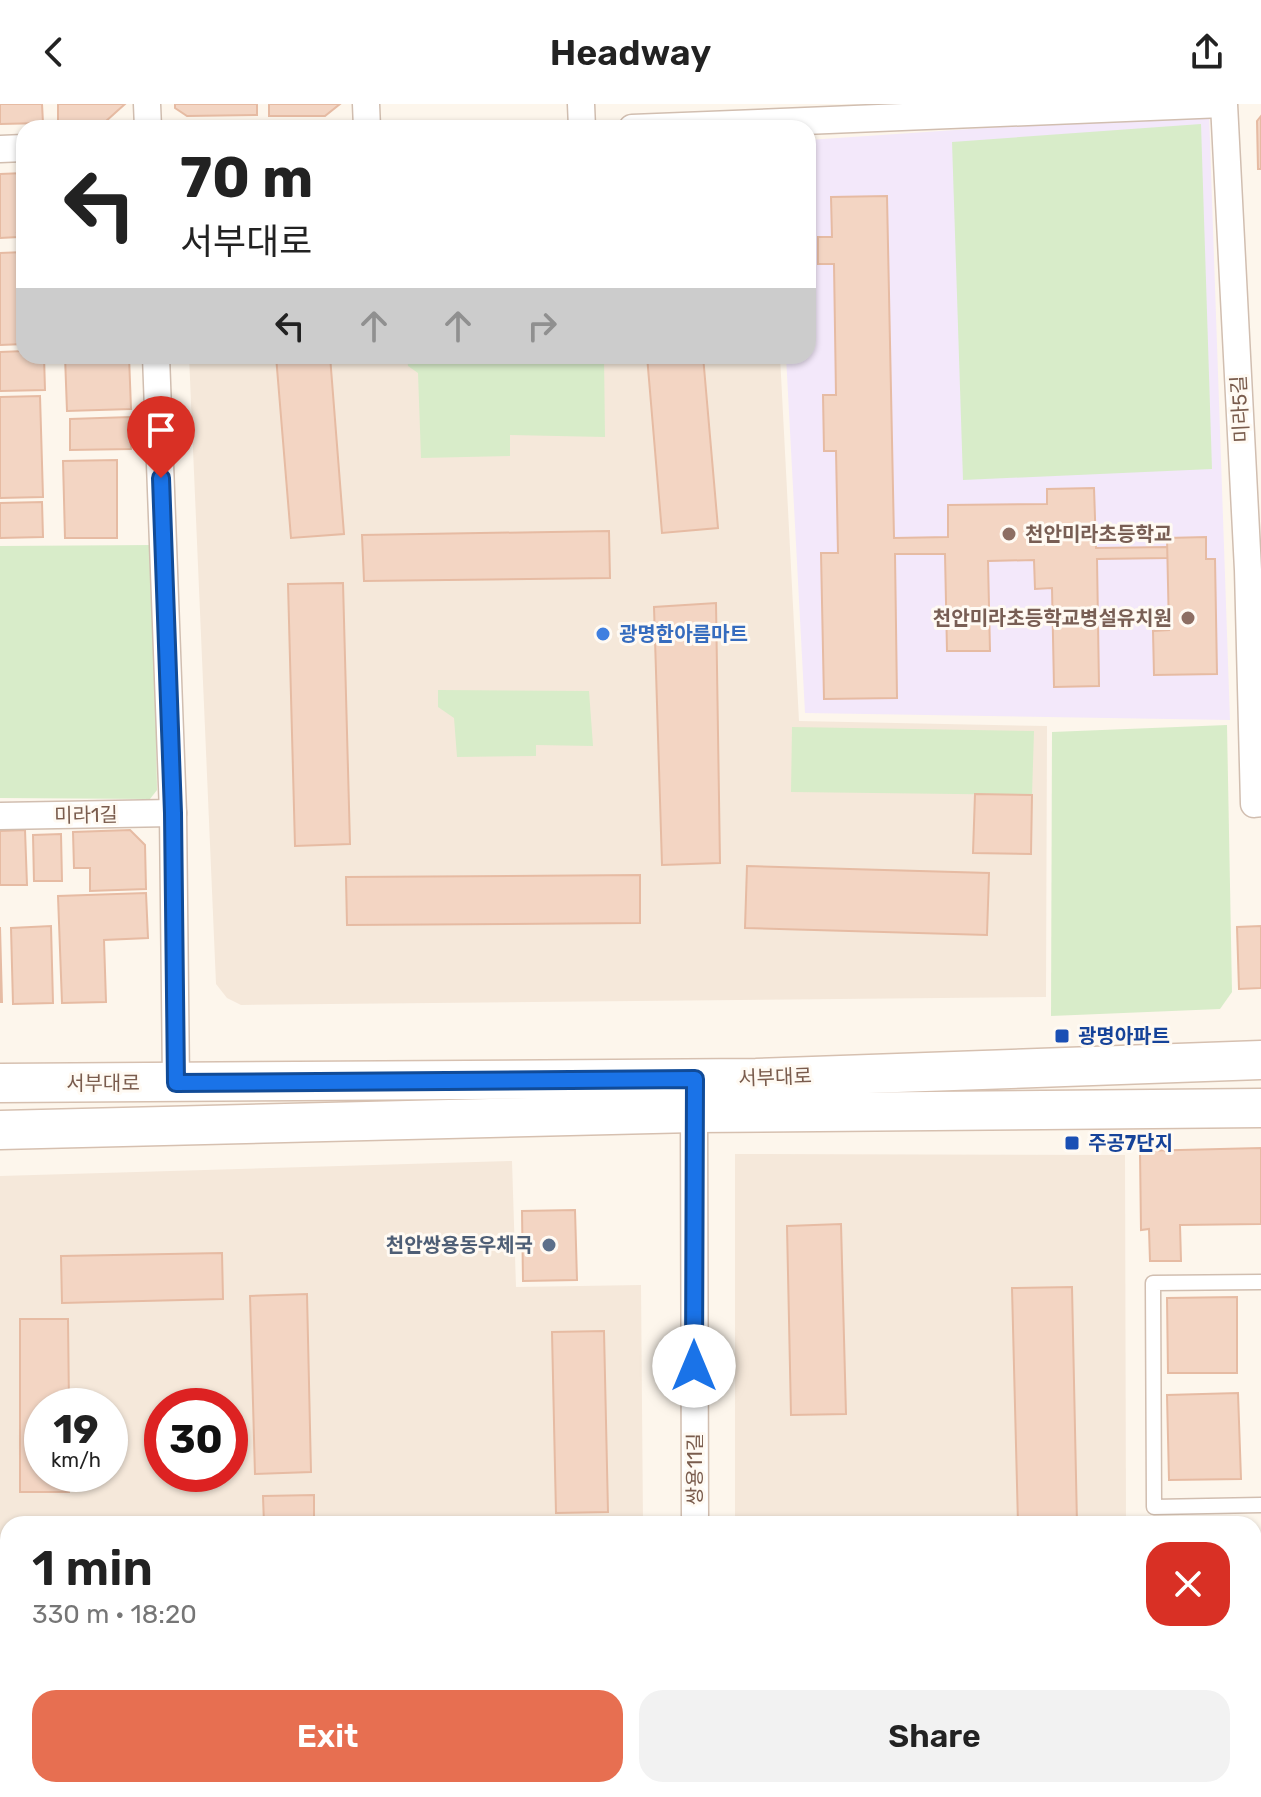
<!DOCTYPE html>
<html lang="en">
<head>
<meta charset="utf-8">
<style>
  :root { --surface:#fff; --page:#f2f2f2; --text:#222; --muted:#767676; --accent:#e76f51 }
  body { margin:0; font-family:Rubik,"Noto Sans KR",sans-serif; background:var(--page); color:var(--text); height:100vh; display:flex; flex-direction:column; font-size:30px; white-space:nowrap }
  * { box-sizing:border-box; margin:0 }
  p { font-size:26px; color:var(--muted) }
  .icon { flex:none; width:44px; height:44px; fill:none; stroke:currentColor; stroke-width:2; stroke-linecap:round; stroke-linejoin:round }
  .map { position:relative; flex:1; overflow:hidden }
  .panel { position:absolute; left:0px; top:1412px; width:1262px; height:282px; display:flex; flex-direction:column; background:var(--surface); border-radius:24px 24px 0 0; box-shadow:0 2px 6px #0004 }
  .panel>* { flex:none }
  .top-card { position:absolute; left:16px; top:16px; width:800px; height:244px; border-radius:24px; box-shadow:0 2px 6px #0004; background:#fff; color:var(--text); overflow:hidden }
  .speed { position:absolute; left:24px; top:1284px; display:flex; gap:16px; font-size:40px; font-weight:700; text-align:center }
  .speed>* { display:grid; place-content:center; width:104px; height:104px; border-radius:50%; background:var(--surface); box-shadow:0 2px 6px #0004; line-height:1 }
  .speed small { font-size:20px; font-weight:400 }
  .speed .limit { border:12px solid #d22; background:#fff; color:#111 }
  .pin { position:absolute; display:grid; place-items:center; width:68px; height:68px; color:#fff; margin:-82px -34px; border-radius:50% 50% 50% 0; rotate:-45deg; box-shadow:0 0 8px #0007 }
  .pin .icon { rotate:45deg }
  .me { position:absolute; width:88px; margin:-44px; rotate:0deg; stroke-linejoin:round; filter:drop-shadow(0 0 6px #0008) }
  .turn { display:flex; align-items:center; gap:28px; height:168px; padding:0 32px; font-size:36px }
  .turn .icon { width:104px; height:104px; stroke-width:2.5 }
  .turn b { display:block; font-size:56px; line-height:68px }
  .lanes { display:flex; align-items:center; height:76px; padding:0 32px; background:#0003; justify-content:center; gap:40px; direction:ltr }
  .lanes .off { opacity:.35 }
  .round { display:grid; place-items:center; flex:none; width:84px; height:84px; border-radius:24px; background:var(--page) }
  .head { display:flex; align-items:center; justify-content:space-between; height:136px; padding:0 32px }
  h1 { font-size:48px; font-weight:600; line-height:60px }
  .cta { display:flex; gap:16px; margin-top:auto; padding:16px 32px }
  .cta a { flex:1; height:92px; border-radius:24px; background:var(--accent); color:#fff; font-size:32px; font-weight:600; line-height:92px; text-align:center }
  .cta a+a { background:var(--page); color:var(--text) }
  header { display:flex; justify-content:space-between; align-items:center; height:104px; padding:0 32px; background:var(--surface); font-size:36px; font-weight:600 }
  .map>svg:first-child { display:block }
  .residential { fill:#f5e8da; fill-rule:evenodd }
  .education { fill:#f3e8fa }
  .green { fill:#d8ecc9 }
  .building { fill:#f3d5c3; stroke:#e6bba3; stroke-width:2 }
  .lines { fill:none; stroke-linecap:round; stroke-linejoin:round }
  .service-casing { stroke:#d1beb0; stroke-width:17 }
  .minor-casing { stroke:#d1beb0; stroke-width:29 }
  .secondary-casing { stroke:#d6c0b0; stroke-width:41 }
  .service { stroke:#fff; stroke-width:14 }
  .minor { stroke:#fff; stroke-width:26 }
  .secondary { stroke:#fff; stroke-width:38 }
  .route-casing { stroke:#114b97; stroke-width:20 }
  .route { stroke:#1a73e8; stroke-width:14 }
  .education-dot { fill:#8d6e63; stroke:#fffaf3; stroke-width:3 }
  .shop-dot { fill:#3f7fe0; stroke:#fffaf3; stroke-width:3 }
  .transit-dot { fill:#1a4fb4; stroke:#fffaf3; stroke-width:3 }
  .service-dot { fill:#5c6f8a; stroke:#fffaf3; stroke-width:3 }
  .labels { text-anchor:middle; stroke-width:6; stroke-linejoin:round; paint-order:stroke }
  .street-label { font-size:20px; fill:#7a5c4d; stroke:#fffaf3 }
  .education-label { font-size:20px; font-weight:bold; fill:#785e54; stroke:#fffaf3; text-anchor:start }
  .shop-label { font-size:20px; font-weight:bold; fill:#366cbe; stroke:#fffaf3; text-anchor:start }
  .transit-label { font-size:20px; font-weight:bold; fill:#164399; stroke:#fffaf3; text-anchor:start }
  .service-label { font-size:20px; font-weight:bold; fill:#4e5e75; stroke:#fffaf3; text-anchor:end }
</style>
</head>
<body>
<header><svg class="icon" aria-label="back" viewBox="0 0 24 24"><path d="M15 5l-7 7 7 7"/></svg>Headway<svg class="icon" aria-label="share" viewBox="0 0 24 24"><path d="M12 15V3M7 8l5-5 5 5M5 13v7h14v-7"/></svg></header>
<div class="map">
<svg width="1261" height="1693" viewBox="0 0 1261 1693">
  <rect width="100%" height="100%" fill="#fdf6ec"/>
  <!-- residential -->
  <g class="residential">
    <path d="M189,252h591l19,365 248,5 -1,271 -805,8 -14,-7 -11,-14z"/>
    <path d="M735,1050l390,1 1,369h-391z"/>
    <path d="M512,1057l4,126 125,-2 2,239h-635v264h-8v-612zM42,1302h68v68h-68zM162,1302h68v68h-68z"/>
    <path d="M1254,1428h7v265h-527v-7h520z"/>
  </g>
  <!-- education -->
  <path class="education" d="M1209,9l21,607 -425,-7 -19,-357h22v-216z"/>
  <!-- green -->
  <g class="green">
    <path d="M1201,20l11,345 -249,11 -11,-338z"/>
    <path d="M407,252h197l1,81 -95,-2v21l-89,2 -3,-85 -10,-7z"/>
    <path d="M153,441l4,245 -7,9 -150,-1v-252z"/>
    <path d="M438,586l151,1 4,55 -57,-1v11l-79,1 -3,-39 -16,-11z"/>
    <path d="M1227,621l5,267 -12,17 -169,7 1,-284z"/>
    <path d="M792,623l242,4 -2,64 -241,-3z"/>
  </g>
  <!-- building -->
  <g class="building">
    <path d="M0,0h42l1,19 -43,1z"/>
    <path d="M58,0h67l-20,18 -47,1z"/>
    <path d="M175,0h82v11l-70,1 -12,-8z"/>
    <path d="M269,0h71l-15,12h-56z"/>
    <path d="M1261,12v53h-3l-1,-48z"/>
    <path d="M24,69v60h-7l1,4 -18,1v-64z"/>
    <path d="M887,92l7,342 54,-1v-32l99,-1v-15l47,-1 2,60 72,-1v11l-71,1 2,127 -45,1 -2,-99 -17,1 -1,-29 -46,1 2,90h-43l-2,-97h-50l2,144 -73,1 -3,-146h17l-2,-102h-12l-1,-56h13l-2,-131h-16v-27h14l-1,-40z"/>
    <path d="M24,148v92l-24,1v-92z"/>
    <path d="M24,247v5h20l1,34 -45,1v-39z"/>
    <path d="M65,252h64l2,53 -64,2z"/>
    <path d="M276,252h54l14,178 -53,4z"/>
    <path d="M647,252h56l15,172 -56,5z"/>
    <path d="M40,292l3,101 -43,1v-101z"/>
    <path d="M130,313l1,32 -61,1v-31z"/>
    <path d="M117,356v78h-52l-2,-77z"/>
    <path d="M42,398l1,35 -43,1v-35z"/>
    <path d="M609,427l1,47 -246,3 -2,-46z"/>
    <path d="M1206,433v22h9l2,115 -63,1 -1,-44 16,-1 -2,-92z"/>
    <path d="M343,479l7,261 -55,2 -7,-262z"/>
    <path d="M716,499l4,260 -58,2 -8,-258z"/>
    <path d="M975,690l57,1 -1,59 -58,-1z"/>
    <path d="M25,726l2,55h-27v-54z"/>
    <path d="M130,726l15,15 1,44 -56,2v-23h-16l-1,-36z"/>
    <path d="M61,730l1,47h-28l-1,-46z"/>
    <path d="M747,762l242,7 -2,62 -242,-7z"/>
    <path d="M640,771v48l-293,2 -1,-48z"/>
    <path d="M146,789l2,45 -44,2 2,62 -44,1 -4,-107z"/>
    <path d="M51,822l2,77 -40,1 -2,-76z"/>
    <path d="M1261,822v62l-22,1 -2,-62z"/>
    <path d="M0,823l2,75h-2z"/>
    <path d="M1261,1044v76l-81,1 1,36h-31l-1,-32 -8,1 -1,-79z"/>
    <path d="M575,1106l2,70 -54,1 -1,-70z"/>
    <path d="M841,1120l5,190 -55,1 -4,-189z"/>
    <path d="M222,1149l1,46 -161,4 -1,-47z"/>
    <path d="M1072,1183l5,237h-59l-6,-236z"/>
    <path d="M307,1190l4,178 -56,2 -5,-178z"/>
    <path d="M1237,1193v76h-69l-1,-75z"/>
    <path d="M20,1215h48l1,87h-27v68h27v18h-49z"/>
    <path d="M604,1227l4,181 -52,1 -4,-181z"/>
    <path d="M1238,1289l3,86 -72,1 -2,-85z"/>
    <path d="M314,1391v29h-50l-1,-28z"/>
    <rect x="22" y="1414" width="48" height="6"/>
  </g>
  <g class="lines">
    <defs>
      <path id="service" d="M1261,1178l-108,1 1,224 107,-2"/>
      <g id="minor">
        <path d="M147,0l1,24"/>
        <path d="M366,0l1,24"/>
        <path d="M581,0l1,24"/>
        <path d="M1224,0l24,466 6,234 7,-1"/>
        <path d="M632,24l591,-24"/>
        <path d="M0,45l24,-1"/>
        <path d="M156,252l17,457 3,270"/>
        <path d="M0,712l173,-3"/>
        <path d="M694,996l1,424"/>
        <path d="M695,1686v7"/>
      </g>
      <g id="secondary">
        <path d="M0,979l756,-5 505,-18"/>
        <path d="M0,1026l694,-17 567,-5"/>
      </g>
    </defs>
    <!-- service casing -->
    <use href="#service" class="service-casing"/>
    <!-- minor casing -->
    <use href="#minor" class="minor-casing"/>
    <!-- secondary casing -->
    <use href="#secondary" class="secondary-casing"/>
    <!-- service -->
    <use href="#service" class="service"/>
    <!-- minor -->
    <use href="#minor" class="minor"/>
    <!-- secondary -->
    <use href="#secondary" class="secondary"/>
  </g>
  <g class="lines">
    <defs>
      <path id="route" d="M161,374l12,335 3,270 519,-4 -1,287"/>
    </defs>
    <!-- route casing -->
    <use href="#route" class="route-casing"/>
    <!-- route -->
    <use href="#route" class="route"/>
  </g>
  <!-- markers -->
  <g class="education-dot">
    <circle cx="1009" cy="430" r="8"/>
    <circle cx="1188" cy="514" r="8"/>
  </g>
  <circle class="shop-dot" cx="603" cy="530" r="8"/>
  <g class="transit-dot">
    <rect x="1054" y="924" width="16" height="16" rx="4"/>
    <rect x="1064" y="1031" width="16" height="16" rx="4"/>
  </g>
  <circle class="service-dot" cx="549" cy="1141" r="8"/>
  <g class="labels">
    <!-- street labels -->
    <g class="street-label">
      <text transform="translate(1240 305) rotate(-93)" y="7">미라5길</text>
      <text transform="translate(86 711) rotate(-1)" y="7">미라1길</text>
      <text transform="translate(775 973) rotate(-2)" y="7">서부대로</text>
      <text x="103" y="986">서부대로</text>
      <text transform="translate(695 1365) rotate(-90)" y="7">쌍용11길</text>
    </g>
    <!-- education labels -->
    <g class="education-label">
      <text x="1025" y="437">천안미라초등학교</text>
      <text x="1172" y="521" text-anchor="end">천안미라초등학교병설유치원</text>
    </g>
    <!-- shop labels -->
    <g class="shop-label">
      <text x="619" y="537">광명한아름마트</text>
    </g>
    <!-- transit labels -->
    <g class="transit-label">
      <text x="1078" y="939">광명아파트</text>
      <text x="1088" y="1046">주공7단지</text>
    </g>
    <!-- service labels -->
    <g class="service-label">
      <text x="533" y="1148">천안쌍용동우체국</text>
    </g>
  </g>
</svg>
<div class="speed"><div>19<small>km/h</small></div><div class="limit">30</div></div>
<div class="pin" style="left:161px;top:374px;background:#d93025"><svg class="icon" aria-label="arrive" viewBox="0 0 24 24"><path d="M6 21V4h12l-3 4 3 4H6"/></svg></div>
<svg class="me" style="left:694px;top:1262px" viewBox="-20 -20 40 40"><circle r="19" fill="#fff"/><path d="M0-13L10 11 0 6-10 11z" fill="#1a73e8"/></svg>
<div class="top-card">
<div class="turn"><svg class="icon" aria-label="left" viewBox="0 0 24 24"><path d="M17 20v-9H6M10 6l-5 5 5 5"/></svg><div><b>70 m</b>서부대로</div></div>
<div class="lanes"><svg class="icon" aria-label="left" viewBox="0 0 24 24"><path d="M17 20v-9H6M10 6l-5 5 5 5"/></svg><svg class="icon off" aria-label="ahead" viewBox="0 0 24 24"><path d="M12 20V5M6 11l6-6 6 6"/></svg><svg class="icon off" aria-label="ahead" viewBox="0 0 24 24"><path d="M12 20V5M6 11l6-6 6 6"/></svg><svg class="icon off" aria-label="right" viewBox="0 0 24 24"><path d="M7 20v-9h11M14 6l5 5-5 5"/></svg></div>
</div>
<section class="panel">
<div class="head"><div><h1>1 min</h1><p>330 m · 18:20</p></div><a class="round" style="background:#d93025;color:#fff"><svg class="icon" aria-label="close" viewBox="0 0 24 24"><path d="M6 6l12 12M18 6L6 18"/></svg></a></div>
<div class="cta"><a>Exit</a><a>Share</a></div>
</section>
</div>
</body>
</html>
